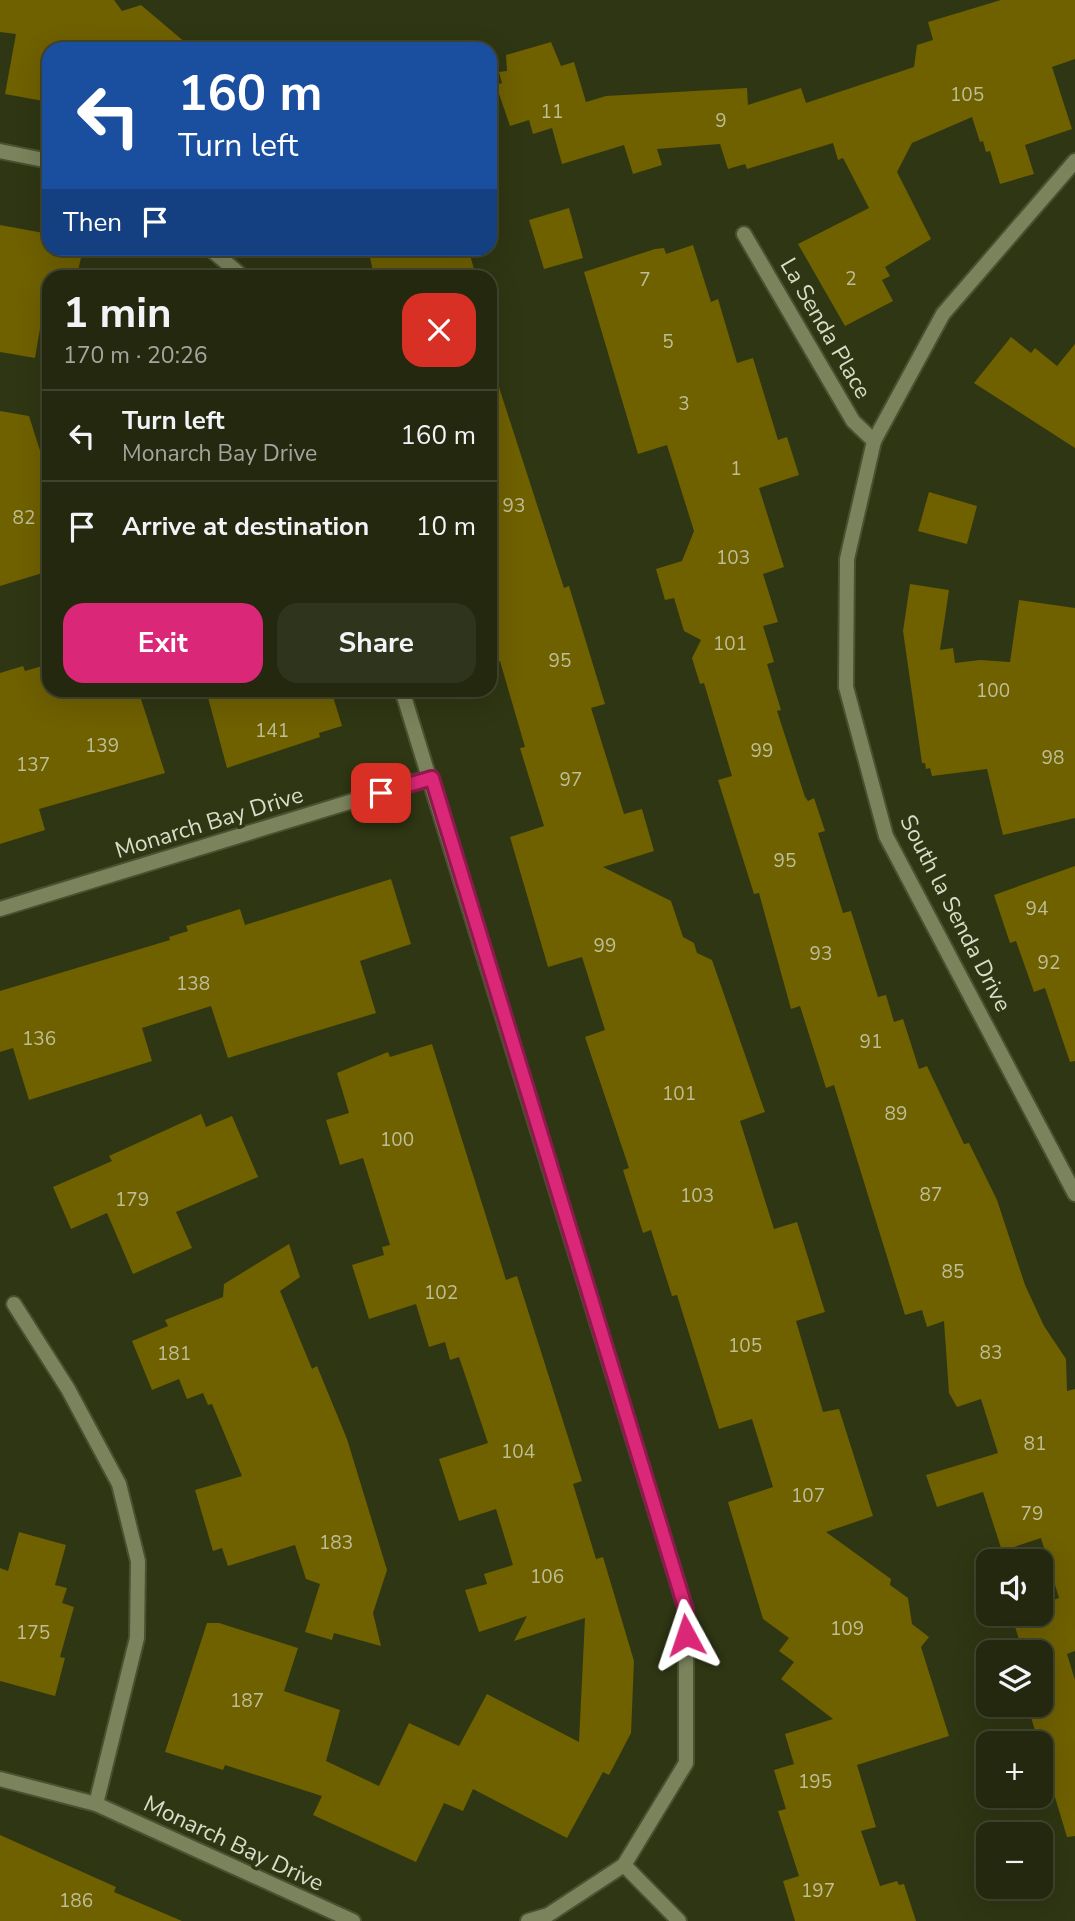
<!DOCTYPE html>
<html lang="en">
<head>
<meta charset="utf-8">
<style>
  :root { --surface:#23280e; --page:#2f341c; --text:#f1f3f6; --muted:#a3a69e; --line:#40442e; --accent:#db2777 }
  body { margin:0; font-family:"Nunito Sans",sans-serif; background:var(--page); color:var(--text); height:100vh; display:flex; flex-direction:column; font-size:26px; white-space:nowrap }
  * { box-sizing:border-box; margin:0 }
  p { font-size:23px; color:var(--muted) }
  .icon { flex:none; width:38px; height:38px; fill:none; stroke:currentColor; stroke-width:2; stroke-linecap:round; stroke-linejoin:round }
  .map { position:relative; flex:1; overflow:hidden }
  .drawer { position:absolute; left:42px; top:270px; width:455px; height:427px; display:flex; flex-direction:column; background:var(--surface); border-radius:21px; box-shadow:0 7px 28px #0002,0 0 0 2px var(--line) }
  .drawer>* { flex:none }
  .banner { position:absolute; left:42px; top:42px; width:455px; height:214px; border-radius:21px; box-shadow:0 7px 28px #0002,0 0 0 2px var(--line); background:#1a4fa0; color:#fff; overflow:hidden }
  .controls { position:absolute; left:976px; top:1549px; display:grid; gap:14px }
  .controls a { display:grid; place-items:center; width:77px; height:77px; border-radius:14px; background:var(--surface); box-shadow:0 7px 28px #0002,0 0 0 2px var(--line); font-size:35px }
  .pin { position:absolute; display:grid; place-items:center; width:60px; height:60px; color:#fff; margin:-30px; border-radius:14px; box-shadow:0 4px 10px #0006 }
  .me { position:absolute; width:77px; margin:-38px; rotate:355deg; stroke-linejoin:round; filter:drop-shadow(0 0 5px #0008) }
  .turn { display:flex; align-items:center; gap:24px; height:147px; padding:0 21px; font-size:32px }
  .turn .icon { width:91px; height:91px; stroke-width:2.5 }
  .turn b { display:block; font-size:49px; line-height:60px }
  .then { display:flex; align-items:center; height:66px; padding:0 21px; background:#0003; gap:14px; font-size:26px }
  .round { display:grid; place-items:center; flex:none; width:74px; height:74px; border-radius:21px; background:var(--page) }
  .summary { display:flex; align-items:center; justify-content:space-between; height:119px; padding:0 21px }
  h1 { font-size:42px; font-weight:700; line-height:52px }
  .action { display:flex; gap:14px; margin-top:auto; padding:14px 21px }
  .action a { flex:1; height:80px; border-radius:21px; background:var(--accent); color:#fff; font-size:28px; font-weight:700; line-height:80px; text-align:center }
  .action a+a { background:var(--page); color:var(--text) }
  ul { padding:0; list-style:none }
  li { display:flex; align-items:center; gap:21px; height:91px; padding:0 21px; border-top:2px solid var(--line) }
  li div { flex:1 }
  li b { display:block; font-size:26px }
  li em { font-style:normal }
  .map>svg:first-child { display:block }
  .building { fill:#6f6000 }
  .lines { fill:none; stroke-linecap:round; stroke-linejoin:round }
  .street-casing { stroke:#4a5130; stroke-width:18 }
  .street { stroke:#7a835c; stroke-width:14 }
  .route-casing { stroke:#8e194d; stroke-width:18 }
  .route { stroke:#db2777; stroke-width:12 }
  .labels { text-anchor:middle; stroke-width:7; stroke-linejoin:round; paint-order:stroke }
  .number-label { font-size:19px; fill:#bebe97 }
  .street-label { font-size:23px; fill:#d8ddc9; stroke:#2f3613 }
</style>
</head>
<body>
<div class="map">
<svg width="1075" height="1921" viewBox="0 0 1075 1921">
  <rect width="100%" height="100%" fill="#2f3613"/>
  <!-- building -->
  <g class="building">
    <path d="M0,0h114l8,11 19,-6 52,44h-144l-6,52 -38,-7 11,-60 -16,-2z"/>
    <path d="M1001,0h74v59l-23,8 20,62 -47,16 9,29 -34,10 -10,-33 -4,1 -3,-11 -3,1 -8,-25 -60,26 -15,29 34,67 -46,28 5,9 -8,4 11,21 -48,25 -47,-82 71,-36 -26,-50 -5,2 -5,-17 -86,26 -2,-5 -17,5 -8,-25 -63,5 5,16 -29,9 -9,-29 -62,19 -10,-36 -19,6 -4,-14 -19,6 -14,-41 6,-2 -3,-11 8,-1 -1,-16 45,-13 10,24 13,-4 12,40 20,-6 141,-8 1,17 53,-17 5,15 108,-36 3,-22 16,-5 -5,-18z"/>
    <path d="M569,208l14,50 -39,11 -15,-49z"/>
    <path d="M0,225l49,9v14h34l-6,28h-28l-14,82 -35,-6z"/>
    <path d="M693,245l18,57 7,-3 19,64 16,-5 25,82 9,-3 12,38 -40,13 25,79 -21,7 15,48 -15,4 11,36 -7,2 14,46 -4,1 28,86 3,4 6,-3 11,33 -7,2 25,80 8,-2 27,86 8,-2 8,27 9,-3 16,50 8,-3 37,78 5,-1 28,57 28,85 19,41 22,33 1,32 8,-2v262l-8,3 8,26v156l-8,1 -40,-133h14v-52h-18l-12,-38h30v-10l18,-6 -18,-60 -39,13 -19,-59 -46,15 -11,-32 72,-22 -17,-54 -24,8 -8,-14 -5,-72 -17,6 -5,-17 -17,5 -71,-230 -8,3 -26,-82 -9,3 -32,-116 -5,1 -36,-114 14,-4 -28,-93 -4,1 -8,-26 9,-18 -17,-9 -10,-33 -9,2 -9,-31 26,-8 12,-30 -27,-86 -29,9 -54,-182 71,-23 9,-1 2,6z"/>
    <path d="M368,248h100l8,28h-102z"/>
    <path d="M1011,337l20,16 4,-5 22,18 18,-22v104l-101,-65z"/>
    <path d="M497,381l67,207 5,-2 36,118 -14,4 33,106 18,-5 12,42 -51,16 68,34 12,36 11,6 3,10 15,7 53,152 -25,9 34,108 23,-7 28,90 -29,9 27,91 16,-3 34,107 -47,16 65,47 -1,6 18,13 4,26 17,13 -8,10 28,89 -92,29 19,62 -15,4 19,55 17,-5 2,4 5,-1 12,37h-121l-12,-40 16,-5 -21,-65 8,-2 -12,-39 20,-6 -9,-30 48,-15 -52,-40 13,-17 -15,-11 10,-13 -26,-19 -35,-117 45,-15 -21,-68 -33,10 -42,-134 -5,1 -21,-66 -8,3 -20,-63 6,-2 -44,-131 20,-7 -23,-73 -34,10 -38,-130 34,-11 -24,-78 5,-1 -25,-86 -10,3v-282z"/>
    <path d="M0,411l29,5 20,63v92l-49,15z"/>
    <path d="M929,492l48,14 -10,38 -49,-13z"/>
    <path d="M910,584l39,6 -9,60 13,-2 2,15 25,-3 30,2 9,-62 56,8v210l-72,17 -16,-66 -55,7 -2,-8 -4,1 -1,-6h-3l-19,-132z"/>
    <path d="M49,664v26h89l27,83 -126,36 6,21 -45,14v-171l23,-7 2,5z"/>
    <path d="M206,690h125l11,36 -23,7 1,4 -93,31z"/>
    <path d="M1075,866v195l-5,1 -25,-74 -11,4 -18,-51 -6,2 -16,-48z"/>
    <path d="M391,879l20,65 -51,17 16,52 -148,45 -17,-52 -69,22 10,33 -123,39 -16,-52 -13,4v-61l170,-51 -1,-3 19,-6 -2,-5 54,-17 5,16z"/>
    <path d="M432,1044l74,236 11,-4 65,205 -9,3 23,75 7,-2 31,104 -3,72 -22,42 -6,-3 -36,66 -94,-49 -10,22 -19,-8 -28,59 -103,-47 9,-19 -97,-31 -2,5 -58,-18 42,-129h12l79,25 -14,43 56,19 -14,51 53,25 30,-63 50,23 28,-52 92,48 6,-124 -71,23 13,-25 -48,16 -14,-42 22,-6 -3,-10 29,-9 -17,-56 -37,12 -20,-62 49,-16 -29,-86 -9,3 -5,-18 -16,5 -13,-43 -47,15 -17,-54 32,-10 -2,-8 8,-2 -27,-87 -23,7 -14,-45 23,-7 -12,-40 51,-21 2,5z"/>
    <path d="M201,1114l5,13 26,-11 26,61 -82,35 16,36 -59,26 -26,-61 -36,16 -18,-42 59,-26 -3,-5z"/>
    <path d="M289,1244l11,33 -20,14 32,78 5,-3 30,73 40,131 -14,43 8,33 -47,-13 -2,7 -27,-8 15,-48 -14,-5 -11,-34 -67,21 -6,-18 -9,3 -18,-61 47,-14 -30,-72 -4,1 -5,-12 -16,6 -8,-20 -27,11 -20,-49 36,-15 -3,-6 58,-23 1,-13z"/>
    <path d="M19,1532l47,13 -11,40 12,3 -5,15 12,4 -14,50 5,1 -10,38 -55,-15v-113l8,3z"/>
    <path d="M0,1835l116,52 -2,5 68,29h-182z"/>
  </g>
  <g class="lines">
    <defs>
      <g id="street">
        <path d="M0,151l49,10"/>
        <path d="M1075,161l-132,153 -69,127 -27,118 -1,128 40,149 189,358"/>
        <path d="M744,234l109,187 21,20"/>
        <path d="M209,248l33,28"/>
        <path d="M402,690l284,920v153l-62,102"/>
        <path d="M0,909l431,-132"/>
        <path d="M14,1304l54,85 51,95 19,77 -1,77 -41,166"/>
        <path d="M0,1779l96,25 257,117"/>
        <path d="M528,1921l20,-6 76,-50 55,56"/>
      </g>
    </defs>
    <!-- street casing -->
    <use href="#street" class="street-casing"/>
    <!-- street -->
    <use href="#street" class="street"/>
  </g>
  <g class="lines">
    <defs>
      <path id="route" d="M381,793l51,-15 254,832v25"/>
    </defs>
    <!-- route casing -->
    <use href="#route" class="route-casing"/>
    <!-- route -->
    <use href="#route" class="route"/>
  </g>
  <g class="labels">
    <!-- number labels -->
    <g class="number-label">
      <text x="967" y="101">105</text>
      <text x="552" y="118">11</text>
      <text x="721" y="127">9</text>
      <text x="851" y="285">2</text>
      <text x="645" y="286">7</text>
      <text x="668" y="348">5</text>
      <text x="684" y="410">3</text>
      <text x="736" y="475">1</text>
      <text x="514" y="512">93</text>
      <text x="24" y="524">82</text>
      <text x="733" y="564">103</text>
      <text x="730" y="650">101</text>
      <text x="560" y="667">95</text>
      <text x="993" y="697">100</text>
      <text x="272" y="737">141</text>
      <text x="102" y="752">139</text>
      <text x="762" y="757">99</text>
      <text x="1053" y="764">98</text>
      <text x="33" y="771">137</text>
      <text x="571" y="786">97</text>
      <text x="785" y="867">95</text>
      <text x="1037" y="915">94</text>
      <text x="605" y="952">99</text>
      <text x="821" y="960">93</text>
      <text x="1049" y="969">92</text>
      <text x="193" y="990">138</text>
      <text x="39" y="1045">136</text>
      <text x="871" y="1048">91</text>
      <text x="679" y="1100">101</text>
      <text x="896" y="1120">89</text>
      <text x="397" y="1146">100</text>
      <text x="931" y="1201">87</text>
      <text x="697" y="1202">103</text>
      <text x="132" y="1206">179</text>
      <text x="953" y="1278">85</text>
      <text x="441" y="1299">102</text>
      <text x="745" y="1352">105</text>
      <text x="991" y="1359">83</text>
      <text x="174" y="1360">181</text>
      <text x="1035" y="1450">81</text>
      <text x="518" y="1458">104</text>
      <text x="808" y="1502">107</text>
      <text x="1032" y="1520">79</text>
      <text x="336" y="1549">183</text>
      <text x="547" y="1583">106</text>
      <text x="847" y="1635">109</text>
      <text x="33" y="1639">175</text>
      <text x="247" y="1707">187</text>
      <text x="815" y="1788">195</text>
      <text x="818" y="1897">197</text>
      <text x="76" y="1907">186</text>
    </g>
    <!-- street labels -->
    <g class="street-label">
      <text transform="translate(826 328) rotate(60)" y="8">La Senda Place</text>
      <text transform="translate(209 822) rotate(-17)" y="8">Monarch Bay Drive</text>
      <text transform="translate(956 913) rotate(63)" y="8">South la Senda Drive</text>
      <text transform="translate(234 1843) rotate(25)" y="8">Monarch Bay Drive</text>
    </g>
  </g>
</svg>
<div class="controls">
<a><svg class="icon" aria-label="sound" viewBox="0 0 24 24"><path d="M4 9h4l5-4v14l-5-4H4zM17 9q2 3 0 6"/></svg></a>
<a><svg class="icon" aria-label="layers" viewBox="0 0 24 24"><path d="M12 4l9 5-9 5-9-5zM3 14l9 5 9-5"/></svg></a>
<a>+</a>
<a>−</a>
</div>
<div class="pin" style="left:381px;top:793px;background:#d93025"><svg class="icon" aria-label="arrive" viewBox="0 0 24 24"><path d="M6 21V4h12l-3 4 3 4H6"/></svg></div>
<svg class="me" style="left:686px;top:1635px" viewBox="-20 -20 40 40"><path d="M0-17L14 15 0 8-14 15z" fill="#db2777" stroke="#fff" stroke-width="4"/></svg>
<div class="banner">
<div class="turn"><svg class="icon" aria-label="left" viewBox="0 0 24 24"><path d="M17 20v-9H6M10 6l-5 5 5 5"/></svg><div><b>160 m</b>Turn left</div></div>
<div class="then">Then<svg class="icon" aria-label="arrive" viewBox="0 0 24 24"><path d="M6 21V4h12l-3 4 3 4H6"/></svg></div>
</div>
<section class="drawer">
<div class="summary"><div><h1>1 min</h1><p>170 m · 20:26</p></div><a class="round" style="background:#d93025;color:#fff"><svg class="icon" aria-label="close" viewBox="0 0 24 24"><path d="M6 6l12 12M18 6L6 18"/></svg></a></div>
<ul>
<li><svg class="icon" aria-label="left" viewBox="0 0 24 24"><path d="M17 20v-9H6M10 6l-5 5 5 5"/></svg><div><b>Turn left</b><p>Monarch Bay Drive</p></div><em>160 m</em></li>
<li><svg class="icon" aria-label="arrive" viewBox="0 0 24 24"><path d="M6 21V4h12l-3 4 3 4H6"/></svg><div><b>Arrive at destination</b></div><em>10 m</em></li>
</ul>
<div class="action"><a>Exit</a><a>Share</a></div>
</section>
</div>
</body>
</html>
